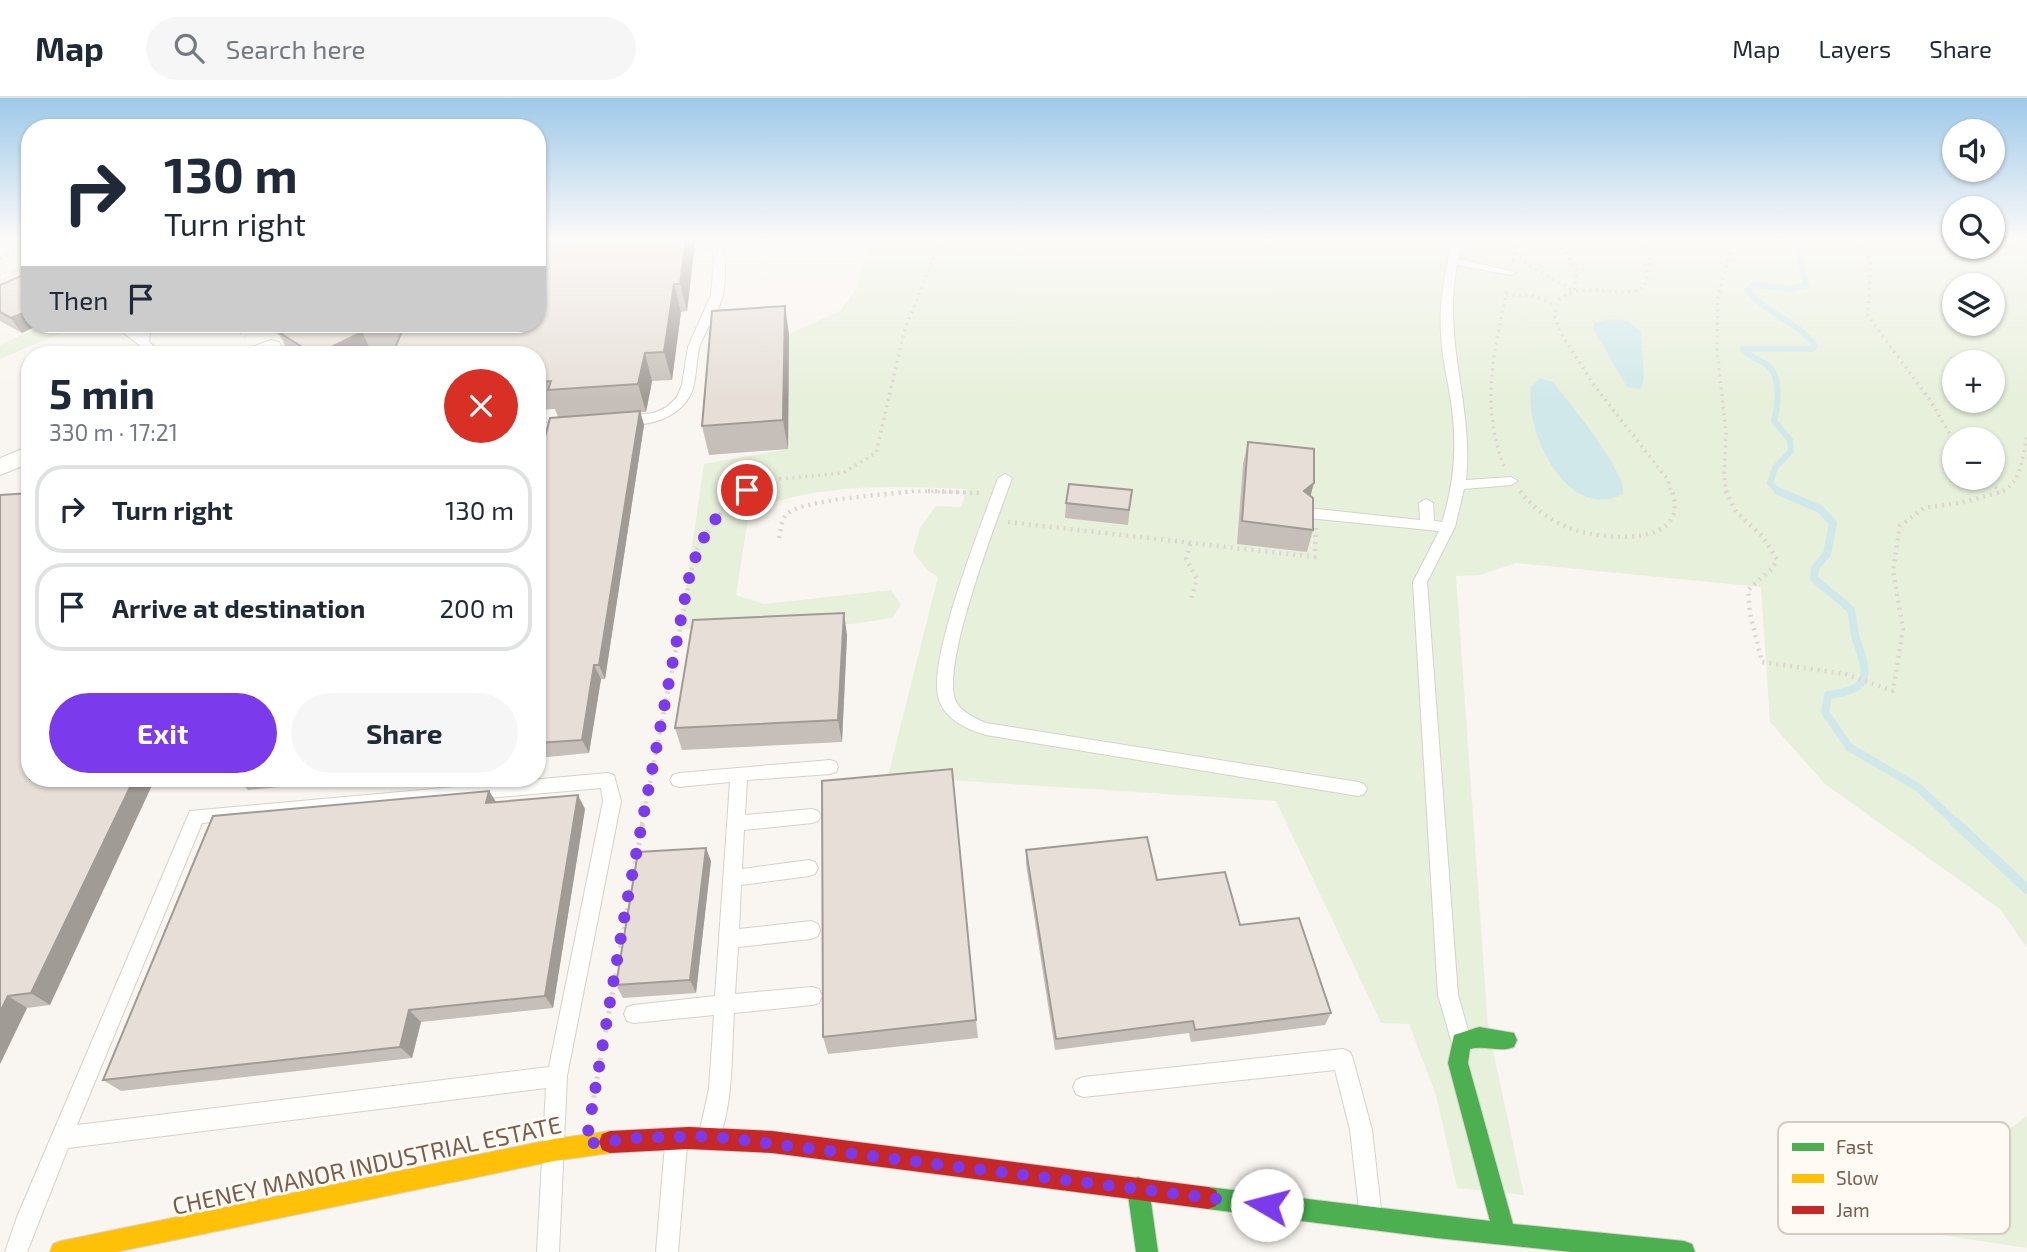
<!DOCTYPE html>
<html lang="en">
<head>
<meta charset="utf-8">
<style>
  :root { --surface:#fff; --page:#f6f6f7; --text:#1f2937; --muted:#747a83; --line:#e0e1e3; --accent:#7c3aed }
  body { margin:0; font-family:"Exo 2",sans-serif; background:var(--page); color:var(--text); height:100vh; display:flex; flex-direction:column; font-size:26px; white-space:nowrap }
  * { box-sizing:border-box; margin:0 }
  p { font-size:23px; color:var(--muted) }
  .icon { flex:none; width:38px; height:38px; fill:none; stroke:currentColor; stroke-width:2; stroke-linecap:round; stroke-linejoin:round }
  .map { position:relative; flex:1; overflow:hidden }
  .side { position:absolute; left:21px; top:248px; width:525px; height:441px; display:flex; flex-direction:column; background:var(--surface); border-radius:28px; box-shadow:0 2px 5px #0004 }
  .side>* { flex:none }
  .hud { position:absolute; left:21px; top:21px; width:525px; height:214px; border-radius:28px; box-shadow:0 2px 5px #0004; background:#fff; color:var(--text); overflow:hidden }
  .buttons { position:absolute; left:1942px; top:21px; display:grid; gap:14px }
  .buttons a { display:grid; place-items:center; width:63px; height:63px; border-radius:50%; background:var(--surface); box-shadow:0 2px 5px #0004; font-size:35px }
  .pin { position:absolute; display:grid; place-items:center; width:60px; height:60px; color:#fff; margin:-30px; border:4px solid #fff; border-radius:50%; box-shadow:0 2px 7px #0007 }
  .me { position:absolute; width:77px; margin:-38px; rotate:278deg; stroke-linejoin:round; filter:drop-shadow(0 0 5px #0008) }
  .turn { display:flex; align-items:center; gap:24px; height:147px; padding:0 28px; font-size:32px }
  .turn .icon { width:91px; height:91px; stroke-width:2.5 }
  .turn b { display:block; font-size:49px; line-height:60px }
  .then { display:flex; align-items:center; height:66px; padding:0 28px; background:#0003; gap:14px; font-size:26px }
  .round { display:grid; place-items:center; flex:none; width:74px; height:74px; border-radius:37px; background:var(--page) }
  .overview { display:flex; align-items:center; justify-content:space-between; height:119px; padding:0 28px }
  h1 { font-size:42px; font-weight:700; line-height:52px }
  .primary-button { display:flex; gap:14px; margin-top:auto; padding:14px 28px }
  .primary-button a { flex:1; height:80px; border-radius:42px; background:var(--accent); color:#fff; font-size:28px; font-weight:700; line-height:80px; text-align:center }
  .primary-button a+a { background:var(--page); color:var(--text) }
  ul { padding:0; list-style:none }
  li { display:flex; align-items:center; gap:21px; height:88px; margin:0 14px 10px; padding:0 14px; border:4px solid var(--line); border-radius:28px }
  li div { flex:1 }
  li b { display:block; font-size:26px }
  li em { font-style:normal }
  header { display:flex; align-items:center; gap:42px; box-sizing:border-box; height:98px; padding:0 35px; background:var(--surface); border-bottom:2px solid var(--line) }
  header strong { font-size:33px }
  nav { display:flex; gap:38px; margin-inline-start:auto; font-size:24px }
  .search { width:490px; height:63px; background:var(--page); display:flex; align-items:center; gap:18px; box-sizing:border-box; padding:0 24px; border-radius:38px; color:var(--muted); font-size:26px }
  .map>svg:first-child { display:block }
  .green { fill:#e7f0db; fill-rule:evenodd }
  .water { fill:#d0e8ea }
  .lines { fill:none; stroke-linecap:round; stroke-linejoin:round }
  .stream-far2 { stroke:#d0e8ea; stroke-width:6 }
  .stream-far1 { stroke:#d0e8ea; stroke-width:8 }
  .stream { stroke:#d0e8ea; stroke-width:10 }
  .lane-casing { stroke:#d7d1cb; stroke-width:2 }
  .street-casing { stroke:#d7d1cb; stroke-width:2 }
  .fast-casing { stroke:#d9d2cb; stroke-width:2 }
  .slow-casing { stroke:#d9d2cb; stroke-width:2 }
  .jam-casing { stroke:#d9d2cb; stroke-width:2 }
  .path-far2 { stroke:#dcd5d0; stroke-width:3.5; stroke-dasharray:2 4.5; stroke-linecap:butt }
  .path-far1 { stroke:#dcd5d0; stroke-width:4.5; stroke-dasharray:2 5; stroke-linecap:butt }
  .path { stroke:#dcd5d0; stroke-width:5; stroke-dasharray:2.5 7; stroke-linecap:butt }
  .lane { fill:#fefefd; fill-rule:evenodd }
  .street { fill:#fefefd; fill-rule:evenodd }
  .fast { fill:#4caf50; fill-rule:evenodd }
  .slow { fill:#ffc107; fill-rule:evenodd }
  .jam { fill:#c62828; fill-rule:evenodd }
  .rail-casing { stroke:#e6e3e7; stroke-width:6 }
  .rail { stroke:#fffaf3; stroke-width:4.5; stroke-dasharray:12; stroke-linecap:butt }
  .wall { fill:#c6bfb9; fill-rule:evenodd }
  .shaded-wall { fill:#a19b96 }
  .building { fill:#e6ded7; stroke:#a19b96; stroke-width:2 }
  .route { stroke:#7c3aed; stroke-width:12; stroke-dasharray:0 21.6 }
  .labels { text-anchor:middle; stroke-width:6; stroke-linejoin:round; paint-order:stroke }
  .near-street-label { font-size:24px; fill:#7a5c4d; stroke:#fffaf3 }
  .key { fill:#fffaf3; stroke:#d7cbc1; stroke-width:2 }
  .key-label { font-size:19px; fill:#7a5c4d }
</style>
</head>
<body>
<header>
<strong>Map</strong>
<div class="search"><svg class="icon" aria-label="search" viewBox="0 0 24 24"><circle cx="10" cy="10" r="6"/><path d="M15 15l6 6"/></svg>Search here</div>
<nav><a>Map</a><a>Layers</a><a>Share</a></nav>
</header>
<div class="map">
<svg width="2027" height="1154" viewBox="0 0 2027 1154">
  <rect width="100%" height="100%" fill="#f9f5f0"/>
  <!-- green -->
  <g class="green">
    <path d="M870,140h1085v9h38v-9h34v710l-27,-39 -175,-125 -55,-62 -9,-135 -245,-24 -36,12 -24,1 32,451 36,168 -67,-7 -21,-93 -27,-71 -28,-1 -105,-222 -388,-25 50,-199 -10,-6 -15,-19 7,-24 16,-22 25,1 6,-18c-71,-3 -152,-7 -218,23l-13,83 28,9 127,-14 10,15 -9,13 -40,6 -172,5 24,-165 84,-15 1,-115 51,-23 18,-25zM1955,187h38v39h-38zM1955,264h38v39h-38zM1955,341h38v39h-38z"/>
    <path d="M46,226h36l-82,35v-14z"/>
    <path d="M2027,1018v132l-146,-22z"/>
  </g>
  <!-- water -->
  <g class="water">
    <path d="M1610,221l18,2 13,11 3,47 -3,10 -14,-2 -33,-57v-7z"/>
    <path d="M1540,280l13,4c15,19 76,93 70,112 -56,29 -99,-63 -92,-107z"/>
  </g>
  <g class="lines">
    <!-- stream-far2 -->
    <path class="stream-far2" d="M1780,395l-10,-10 5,-15 16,-17 -1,-11 -16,-19c4,-16 8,-45 -7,-56 -8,-6 -17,-7 -24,-16h69l3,-3c-17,-25 -49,-32 -68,-56l7,-5 37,4 15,-4 -7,-35 2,-12"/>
    <!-- stream-far1 -->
    <path class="stream-far1" d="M1778,393l42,18 13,14 -6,31 -12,14 -1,10c8,10 33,25 37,33 3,9 2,19 5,28 13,36 16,51 -28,56l-3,17 24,35 70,41 38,36"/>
    <!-- stream -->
    <path class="stream" d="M1955,724l72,67"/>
    <defs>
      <g id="lane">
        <path d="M710,140h10c6,22 8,47 -1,69 -6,13 -14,25 -19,38 -4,14 -3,29 -7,43 -9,30 -47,41 -75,35v-6l36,-4 13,-6 10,-10 5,-12 6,-38 23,-52 3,-34z"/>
        <path d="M1453,140h10l-5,21 58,13 -5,3 -54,-10c-15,78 17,140 9,215l45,-3 7,4 -7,4 -47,4 -9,38 -28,55 31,413 13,45 -3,7 -7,3 -7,-3 -3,-7 -13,-45 -25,-413 26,-51 -131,-13 -7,-5 7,-5 112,12 -1,-17 7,-4 7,4 1,18 8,1c12,-37 15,-74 10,-113 -3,-25 -10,-49 -11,-75 -2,-33 4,-64 12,-96z"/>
        <path d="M120,226h12l-1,4 7,5 8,-9h12l-8,9 -1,9 16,13h-13l-31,-24z"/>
        <path d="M568,322l4,1v6l-17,2 -18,6v-9l16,-5z"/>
        <path d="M1005,376l7,4c-16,45 -67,176 -58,218 3,14 20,22 32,27l372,59 6,2 3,5 -3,5 -6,2 -372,-61c-20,-6 -43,-16 -48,-39 -9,-42 44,-173 60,-218z"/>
        <path d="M830,662l6,2 2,5 -2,5 -6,2 -83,6 -2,35 67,-6 6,2 3,5 -3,5 -6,2 -68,7 -2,39 67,-9 6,2 3,6 -3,6 -6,2 -68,9 -2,44 72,-8 7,3 2,6 -2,6 -7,3 -73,8 -3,47 77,-7 7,2 3,7 -3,7 -7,2 -78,8c-3,42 0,89 -16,129l-8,3 -8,-3 -3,-8 10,-45 5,-74 -80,8 -7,-2 -3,-7 3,-7 7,-2 81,-9 15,-214 -51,5 -6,-2 -3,-5 3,-5 6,-2z"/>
        <path d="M608,675l6,2 7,26 -54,275 -8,176h-22l9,-164 -478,60 -41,104h-22l12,-35 173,-406zM601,690l2,13 -54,266 -472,58 125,-302z"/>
        <path d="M1343,951l7,3 3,7 19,71 9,79 -3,8 -8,3 -8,-3 -3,-8 -9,-79 -15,-60 -252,27 -7,-3 -3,-7 3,-7 7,-3z"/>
        <path d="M676,1036l8,3 3,8 -9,107h-22l9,-107 3,-8z"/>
      </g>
      <g id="street">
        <path d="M271,242l8,2 3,5c-9,12 -27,9 -41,8l3,-5z"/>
        <path d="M30,348v17l-30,12v-17z"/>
      </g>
      <g id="fast">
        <path d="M1479,929l35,6 3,7 -3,7c-14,6 -29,-2 -44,2l-2,14 45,161 171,17 8,3 3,8h-123l-136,-14 -228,-29 -8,-3 -3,-8 3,-8 8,-3 282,34 -42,-158 6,-28z"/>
        <path d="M1138,1079l8,3 3,8 9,64h-22l-9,-64 3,-8z"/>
      </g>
      <path id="slow" d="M610,1033l8,3 3,8 -3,8 -8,3 -56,8 -438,91h-66l3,-8 8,-3 493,-102z"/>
      <path id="jam" d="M689,1029l83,4 436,56 8,3 3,8 -3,8 -8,3 -436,-56 -83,-4 -79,4 -8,-3 -3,-8 3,-8 8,-3z"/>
    </defs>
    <!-- lane casing -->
    <use href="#lane" class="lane-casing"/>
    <!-- street casing -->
    <use href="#street" class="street-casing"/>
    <!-- fast casing -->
    <use href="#fast" class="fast-casing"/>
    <!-- slow casing -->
    <use href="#slow" class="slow-casing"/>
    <!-- jam casing -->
    <use href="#jam" class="jam-casing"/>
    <!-- path-far2 -->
    <g class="path-far2">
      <path d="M1649,140l1,23 -5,26c-27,14 -64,-9 -87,14l-4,15 7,17 32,51 75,96 4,13"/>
      <path d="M1860,140l10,25 -2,53 62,84 25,43"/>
      <path d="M1515,155l15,13 44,25 3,-20 -20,-33"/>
      <path d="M0,160l30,-12"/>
      <path d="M1513,163l4,-23"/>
      <path d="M1506,197h25l24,10"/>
      <path d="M230,226l16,12"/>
      <path d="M1504,368c-24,-60 -10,-118 4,-179"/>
      <path d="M1986,380l14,14"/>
      <path d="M1520,393l2,2"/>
      <path d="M743,395l36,-14 64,-6 33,-20 28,-121 37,-94"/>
      <path d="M899,395l16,-2 66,2"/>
      <path d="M1726,395l-2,-18 2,-42 -9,-84 1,-53 16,-58"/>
      <path d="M1997,395c25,-7 25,-35 30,-57"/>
    </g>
    <!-- path-far1 -->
    <g class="path-far1">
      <path d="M928,393l53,2"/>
      <path d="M1520,393c13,17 32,31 52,38 31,11 119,19 100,-38"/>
      <path d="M1726,393l10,21 26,24 15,23 -5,10 -24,21 2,23 12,49 84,12 47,17 10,-62 -10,-58 7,-45 24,-18 40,-6 40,-11"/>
      <path d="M1008,424l307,35 1,-29"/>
      <path d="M779,440c2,-8 2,-20 9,-25 19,-14 98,-18 124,-22"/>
      <path d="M1190,446l-4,15 11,20 -6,21"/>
      <path d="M642,726l53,-272 29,-44 22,-17"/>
    </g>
    <!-- path -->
    <path class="path" d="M592,1009l51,-285"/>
    <!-- lane -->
    <use href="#lane" class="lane"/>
    <!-- street -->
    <use href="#street" class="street"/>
    <!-- fast -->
    <use href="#fast" class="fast"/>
    <!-- slow -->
    <use href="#slow" class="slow"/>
    <!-- jam -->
    <use href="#jam" class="jam"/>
    <defs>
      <path id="rail" d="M0,180l30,-13"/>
    </defs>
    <!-- rail casing -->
    <use href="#rail" class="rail-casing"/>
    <!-- rail -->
    <use href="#rail" class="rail"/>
  </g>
  <!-- wall -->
  <g class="wall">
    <path d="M695,145l-8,68 -6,1 -9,68 -20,1 -6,31h-6l4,13 -39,254h-4l-12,74 -52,5v-290l21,-51 -3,-8 -18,1v-55h-247l-10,-19 -17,-12h274zM372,226h3l9,5h-9z"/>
    <path d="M0,187l22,48 -22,-12z"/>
    <path d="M789,236l-1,115 -79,6 -7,-29z"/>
    <path d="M1248,344l62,54 3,34 -6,22 -70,-8 6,-80z"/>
    <path d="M1132,392l-4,35 -63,-7 1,-15z"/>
    <path d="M0,397l50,510 -23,3 -27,56z"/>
    <path d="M847,537l-5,107 -160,8 -7,-22z"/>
    <path d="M238,681h63l-2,6 -51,5z"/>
    <path d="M489,693l7,11 89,7 -32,199 -132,14 -9,36 -291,33 -18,-11z"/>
    <path d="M1026,752l131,30 83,45 91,88 -6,12 -134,17 -2,-9 -134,17 -29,-186z"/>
    <path d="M711,763l-15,132 -73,5 -7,-13z"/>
    <path d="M976,922l2,18 -150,16 -5,-17z"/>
  </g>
  <!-- shaded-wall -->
  <g class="shaded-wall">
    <path d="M686,140h8l1,5 -8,68 -7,-27z"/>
    <path d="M674,186l7,28 -9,68 -8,-28z"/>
    <path d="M785,208l4,28 -1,115 -5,-29z"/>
    <path d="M30,212v14h11l-19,9 -11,-15z"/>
    <path d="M273,226h6l6,10 -8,-2z"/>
    <path d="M362,234l11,23h-58z"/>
    <path d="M645,255l7,28 -6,31 -8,-28z"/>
    <path d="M640,313l4,14 -39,254 -6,-14z"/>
    <path d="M1314,385l-6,22 -4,-14z"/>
    <path d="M844,515l3,22 -5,107 -4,-22z"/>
    <path d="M594,567l7,14 -12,74 -7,-13z"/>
    <path d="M134,681h21l-105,226 -19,-12z"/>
    <path d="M294,681h7l-2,6z"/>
    <path d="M489,693l9,14 -12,-2z"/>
    <path d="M578,697l7,14 -32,199 -8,-12z"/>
    <path d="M706,750l5,13 -15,132 -6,-13z"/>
    <path d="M8,898l19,12 -27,56v-52z"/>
    <path d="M409,912l12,12 -9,36 -12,-11z"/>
  </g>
  <!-- building -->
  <g class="building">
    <path d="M537,140h149l-6,46h-6l-10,68 -19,1 -7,31 -90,6 3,-9 -14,1v-27h-145l11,-26 -41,3 -47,23 -38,-24 11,-5 -4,-2h87l-1,6 16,-1 2,-5h149z"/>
    <path d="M30,170v42l-19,8 -11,-6v-27l21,-9 1,-4z"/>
    <path d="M785,208l-2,114 -81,6 10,-115z"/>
    <path d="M640,313l-41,254h-5l-12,75 -45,3v-275l13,-50z"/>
    <path d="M1248,344l66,7v34l-10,8 9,7v32l-71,-9z"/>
    <path d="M1069,386l63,6 -3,20 -63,-7z"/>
    <path d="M30,395v286h104l-103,214 -23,3 -8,16v-517z"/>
    <path d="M844,515l-6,107 -163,8 18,-108z"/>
    <path d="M952,671l24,251 -153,17 -1,-256z"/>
    <path d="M489,693l-3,12 92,-8 -33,201 -136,14 -9,37 -297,33 110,-264z"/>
    <path d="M1147,739l10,43 68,-8 15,53 59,-7 32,95 -136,17 -2,-9 -137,18 -30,-189z"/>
    <path d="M706,750l-16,132 -74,5 22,-133z"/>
  </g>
  <!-- sky -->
  <linearGradient id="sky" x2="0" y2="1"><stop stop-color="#9ec9e9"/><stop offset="0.47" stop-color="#fcfaf8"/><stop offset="1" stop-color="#fcfaf8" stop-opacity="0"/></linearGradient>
  <rect width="2027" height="301" fill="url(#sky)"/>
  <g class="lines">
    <!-- route -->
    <path class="route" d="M747,392c-35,23 -49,53 -59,92l-62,325 -40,237 49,-6 74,-2 558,69"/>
  </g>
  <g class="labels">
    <!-- near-street labels -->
    <g class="near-street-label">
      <text transform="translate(367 1068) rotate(-12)" y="8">CHENEY MANOR INDUSTRIAL ESTATE</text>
    </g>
  </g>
  <!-- legend -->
  <rect x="1778" y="1024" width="232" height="112" rx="10" class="key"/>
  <rect x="1792" y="1045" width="32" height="8" fill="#4caf50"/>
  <rect x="1792" y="1076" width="32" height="9" fill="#ffc107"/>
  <rect x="1792" y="1108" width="32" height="8" fill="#c62828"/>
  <g class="key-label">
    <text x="1836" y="1056">Fast</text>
    <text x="1836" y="1087">Slow</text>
    <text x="1836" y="1119">Jam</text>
  </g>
</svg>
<div class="buttons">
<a><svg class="icon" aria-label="sound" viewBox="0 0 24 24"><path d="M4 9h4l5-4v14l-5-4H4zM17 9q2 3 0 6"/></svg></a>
<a><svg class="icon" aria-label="search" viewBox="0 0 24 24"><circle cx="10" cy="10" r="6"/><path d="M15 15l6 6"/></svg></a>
<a><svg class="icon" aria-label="layers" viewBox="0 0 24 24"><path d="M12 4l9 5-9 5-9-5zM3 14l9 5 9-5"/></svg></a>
<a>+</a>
<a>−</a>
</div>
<div class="pin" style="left:747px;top:392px;background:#d93025"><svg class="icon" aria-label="arrive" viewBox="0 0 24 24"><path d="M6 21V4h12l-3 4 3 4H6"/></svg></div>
<svg class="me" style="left:1267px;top:1107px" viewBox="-20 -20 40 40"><circle r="19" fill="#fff"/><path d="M0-13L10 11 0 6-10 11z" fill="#7c3aed"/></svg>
<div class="hud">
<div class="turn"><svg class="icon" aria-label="right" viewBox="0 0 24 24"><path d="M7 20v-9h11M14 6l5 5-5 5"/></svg><div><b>130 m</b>Turn right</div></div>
<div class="then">Then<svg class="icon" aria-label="arrive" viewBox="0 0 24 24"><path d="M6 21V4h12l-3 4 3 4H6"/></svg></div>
</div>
<section class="side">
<div class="overview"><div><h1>5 min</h1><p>330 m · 17:21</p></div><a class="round" style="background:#d93025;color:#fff"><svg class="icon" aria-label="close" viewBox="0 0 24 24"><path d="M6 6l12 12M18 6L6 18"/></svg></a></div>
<ul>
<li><svg class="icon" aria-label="right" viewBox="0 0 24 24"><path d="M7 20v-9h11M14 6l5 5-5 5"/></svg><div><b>Turn right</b></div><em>130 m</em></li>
<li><svg class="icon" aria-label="arrive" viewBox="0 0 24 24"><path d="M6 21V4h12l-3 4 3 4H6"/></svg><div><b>Arrive at destination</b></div><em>200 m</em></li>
</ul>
<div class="primary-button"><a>Exit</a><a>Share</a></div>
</section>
</div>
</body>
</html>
